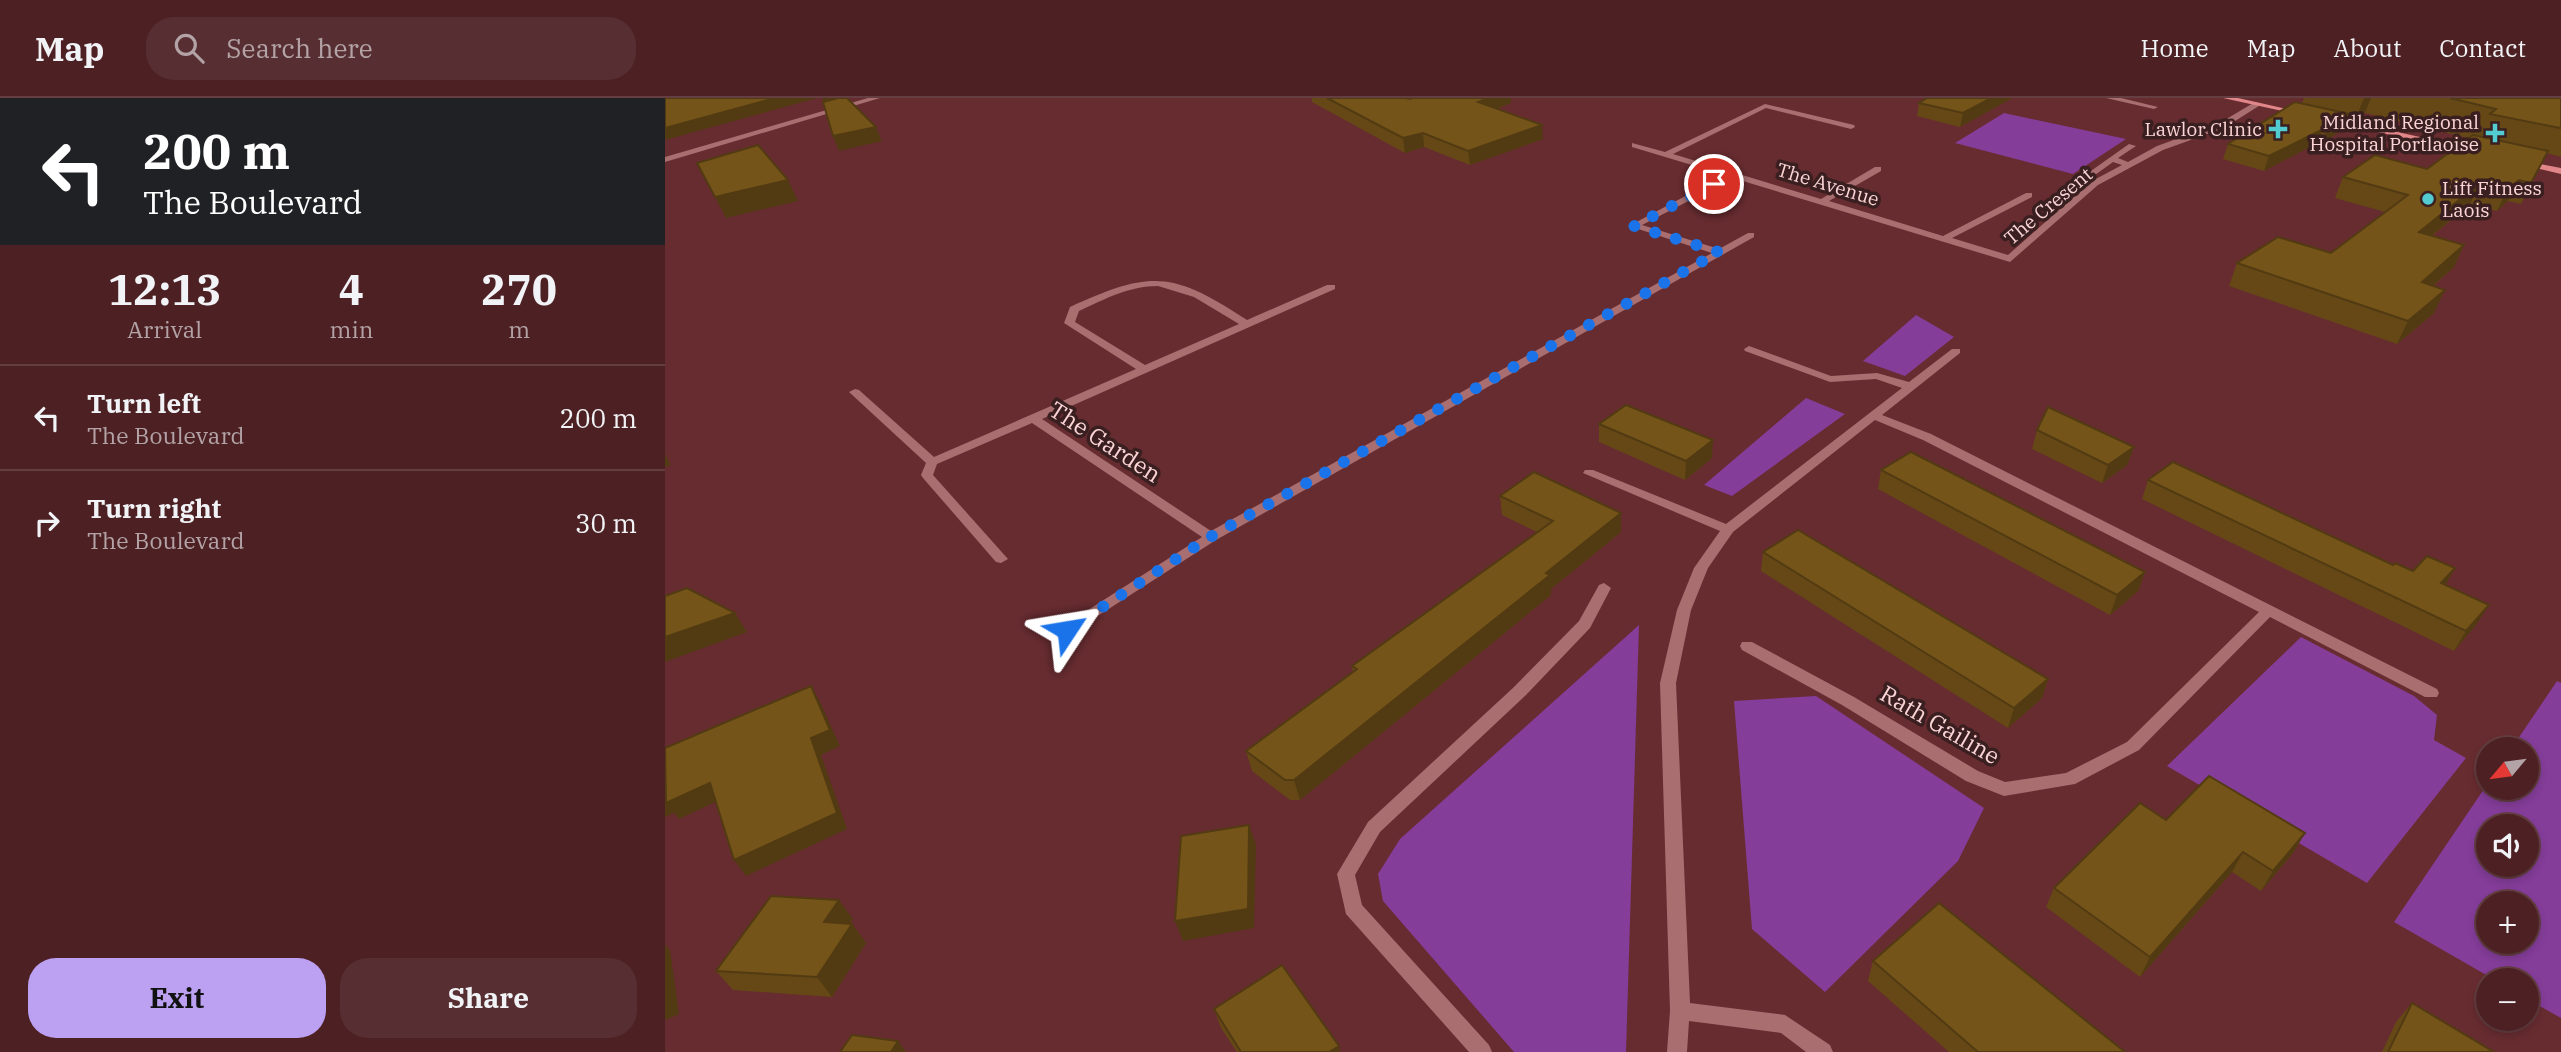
<!DOCTYPE html>
<html lang="en">
<head>
<meta charset="utf-8">
<style>
  :root { --surface:#4d2124; --page:#572e31; --text:#f1f3f6; --muted:#b3a3a6; --line:#643e41; --accent:#bca0f2 }
  body { margin:0; font-family:"IBM Plex Serif",serif; background:var(--page); color:var(--text); height:100vh; display:flex; flex-direction:column; font-size:26px; white-space:nowrap }
  * { box-sizing:border-box; margin:0 }
  p { font-size:23px; color:var(--muted) }
  .icon { flex:none; width:38px; height:38px; fill:none; stroke:currentColor; stroke-width:2; stroke-linecap:round; stroke-linejoin:round }
  .map { position:relative; flex:1; overflow:hidden }
  .drawer { display:flex; flex-direction:column; background:var(--surface); width:665px }
  .drawer>* { flex:none }
  .top-card { background:#202124; color:#fff; overflow:hidden }
  .needle { width:46px; rotate:241deg }
  .buttons { position:absolute; left:1811px; top:639px; display:grid; gap:14px }
  .buttons a { display:grid; place-items:center; width:63px; height:63px; border-radius:50%; background:var(--surface); box-shadow:0 4px 10px #0003,0 0 0 2px var(--line); font-size:35px }
  .pin { position:absolute; display:grid; place-items:center; width:60px; height:60px; color:#fff; margin:-30px; border:4px solid #fff; border-radius:50%; box-shadow:0 2px 7px #0007 }
  .me { position:absolute; width:77px; margin:-38px; rotate:57deg; stroke-linejoin:round; filter:drop-shadow(0 0 5px #0008) }
  .turn { display:flex; align-items:center; gap:24px; height:147px; padding:0 28px; font-size:32px }
  .turn .icon { width:91px; height:91px; stroke-width:2.5 }
  .turn b { display:block; font-size:49px; line-height:60px }
  .eta { display:flex; justify-content:space-evenly; align-items:center; height:119px; text-align:center }
  .eta b { font-size:42px; font-weight:700; line-height:49px }
  .cta { display:flex; gap:14px; margin-top:auto; padding:14px 28px }
  .cta a { flex:1; height:80px; border-radius:28px; background:var(--accent); color:#111; font-size:28px; font-weight:700; line-height:80px; text-align:center }
  .cta a+a { background:var(--page); color:var(--text) }
  ul { padding:0; list-style:none }
  li { display:flex; align-items:center; gap:21px; height:105px; padding:0 28px; border-top:2px solid var(--line) }
  li div { flex:1 }
  li b { display:block; font-size:26px }
  li em { font-style:normal }
  header { display:flex; align-items:center; gap:42px; box-sizing:border-box; height:98px; padding:0 35px; background:var(--surface); border-bottom:2px solid var(--line) }
  header strong { font-size:33px }
  nav { display:flex; gap:38px; margin-inline-start:auto; font-size:24px }
  .search { width:490px; height:63px; background:var(--page); display:flex; align-items:center; gap:18px; box-sizing:border-box; padding:0 24px; border-radius:28px; color:var(--muted); font-size:26px }
  main { display:flex; flex:1; min-height:0 }
  .map>svg:first-child { display:block }
  .green { fill:#843d99; fill-rule:evenodd }
  .lines { fill:none; stroke-linecap:round; stroke-linejoin:round }
  .minor { fill:#a86e70; fill-rule:evenodd }
  .tertiary { fill:#a86e70; fill-rule:evenodd }
  .secondary { fill:#e18689; fill-rule:evenodd }
  .wall { fill:#654816 }
  .shaded-wall { fill:#523b12 }
  .building { fill:#755419; stroke:#523b12; stroke-width:2 }
  .route { stroke:#1a73e8; stroke-width:12; stroke-dasharray:0 21.6 }
  .poi-dot { fill:#52ccd0; stroke:#3a1f20; stroke-width:2.5 }
  .labels { text-anchor:middle; stroke-width:7; stroke-linejoin:round; paint-order:stroke }
  .far-poi-label { font-size:19px; fill:#fbd5d5; stroke:#3a1f20; text-anchor:end }
  .far-street-label { font-size:19px; fill:#fbd5d5; stroke:#3a1f20 }
  .street-label { font-size:23px; fill:#fbd5d5; stroke:#3a1f20 }
</style>
</head>
<body>
<header>
<strong>Map</strong>
<div class="search"><svg class="icon" aria-label="search" viewBox="0 0 24 24"><circle cx="10" cy="10" r="6"/><path d="M15 15l6 6"/></svg>Search here</div>
<nav><a>Home</a><a>Map</a><a>About</a><a>Contact</a></nav>
</header>
<main>
<section class="drawer">
<div class="top-card">
<div class="turn"><svg class="icon" aria-label="left" viewBox="0 0 24 24"><path d="M17 20v-9H6M10 6l-5 5 5 5"/></svg><div><b>200 m</b>The Boulevard</div></div>
</div>
<div class="eta">
<div><b>12:13</b><p>Arrival</p></div>
<div><b>4</b><p>min</p></div>
<div><b>270</b><p>m</p></div>
</div>
<ul>
<li><svg class="icon" aria-label="left" viewBox="0 0 24 24"><path d="M17 20v-9H6M10 6l-5 5 5 5"/></svg><div><b>Turn left</b><p>The Boulevard</p></div><em>200 m</em></li>
<li><svg class="icon" aria-label="right" viewBox="0 0 24 24"><path d="M7 20v-9h11M14 6l5 5-5 5"/></svg><div><b>Turn right</b><p>The Boulevard</p></div><em>30 m</em></li>
</ul>
<div class="cta"><a>Exit</a><a>Share</a></div>
</section>
<div class="map">
<svg width="1896" height="954" viewBox="0 0 1896 954">
  <rect width="100%" height="100%" fill="#672c30"/>
  <!-- green -->
  <g class="green">
    <path d="M1339,15l122,26 -53,35 -118,-31z"/>
    <path d="M1251,217l38,22 -49,39 -42,-15z"/>
    <path d="M1141,300l39,16 -113,82 -28,-11z"/>
    <path d="M974,527l-13,427h-112l-131,-151 -5,-27 22,-35z"/>
    <path d="M1636,539l113,59 23,19 -3,25 32,18 -99,125 -200,-117z"/>
    <path d="M1892,583l4,2v335l-34,-19v-19h-32l-101,-58 94,-139 1,5h38v-39h-16zM1824,728h38v38h-38zM1862,805v39h-38v-39z"/>
    <path d="M1151,598l168,112 -26,53 -133,131 -73,-63 -18,-228z"/>
  </g>
  <g class="lines">
    <!-- minor -->
    <g class="minor">
      <path d="M1441,0h15l37,9 -4,2z"/>
      <path d="M1590,4l7,2 -38,24 -61,22 -65,35 -88,77 -277,-84 -91,47 77,24 29,-16h6v4l-538,303 -148,95 -7,-5 2,-4 139,-89 -170,-114 -95,41 -4,11 75,84 -7,4 -5,-1 -73,-84 -2,-3 5,-12 -77,-71 6,-3 4,1 75,67 202,-88 -72,-46 6,-16c81,-37 102,-36 177,13l80,-35h8v4l-293,130 169,112 501,-278 -83,-27 96,-51 -93,-28v-4l33,9 100,-48 89,21 1,2 -4,2 -85,-21 -93,46 148,45 54,-32h6v4l-52,30 114,35 83,-43h6v4l-80,41 56,17 84,-74 30,-16 -9,-3 -18,13 -7,-2 41,-29 7,2 -18,12 10,4 29,-16 61,-22zM493,188l36,11 45,27 -94,41 -70,-43 4,-11c26,-12 50,-25 79,-25z"/>
      <path d="M1084,248l82,30 46,-3 32,9 43,-33h8v4l-78,62 49,19 506,255 2,4 -2,4h-12l-155,-80 -131,133 -64,34 -71,12 -38,-15 -124,-76 -100,-55 -2,-4 2,-4h10l102,55 124,74 27,11 61,-9 61,-31 132,-130 -336,-172 -48,-20 -142,112 -25,36 -17,42 -15,73 14,320 95,12 45,30 3,7h-27l-25,-19 -92,-12 -2,31h-20l3,-41 -10,-328 17,-73 17,-42 26,-37 -137,-58 2,-3h8l133,54 176,-136 -26,-9 -46,3 -85,-31 -1,-2z"/>
      <path d="M939,485l7,5 -21,40 -64,67 -146,137 -25,43 7,30 127,140 3,7h-23l-123,-138 -9,-40 31,-52 146,-135 65,-66 20,-36z"/>
    </g>
    <!-- tertiary -->
    <path class="tertiary" d="M203,0h12l-215,64v-5z"/>
    <!-- secondary -->
    <g class="secondary">
      <path d="M1558,0h15l66,15 -4,2z"/>
      <path d="M1665,19l144,32 4,2 -4,2 -147,-32 -1,-2z"/>
      <path d="M1853,62l43,8v6l-43,-10z"/>
    </g>
  </g>
  <!-- wall -->
  <g class="wall">
    <path d="M647,0h199v5l-15,6 47,30 -73,26 -46,-18 -19,6 -93,-51z"/>
    <path d="M1347,0l-52,29 -43,-11 2,-13z"/>
    <path d="M1639,0h257v59l-14,-4 -26,51 -13,-3 -11,10 -27,-7 -38,32 32,9 -10,22 -21,19 1,27 -37,31 -168,-58 8,-23 94,-10 54,-41 -50,-14 8,-21 84,-8 41,-31 -103,-25 -10,8 -7,-2 -4,9 -22,16 -5,-1 -53,28 -41,-12 5,-15 74,-40z"/>
    <path d="M934,326l113,34 -27,22 -86,-38z"/>
    <path d="M1372,332l97,17 -7,18 -25,18 -70,-34z"/>
    <path d="M1216,372l264,102 -7,19 -28,24 -232,-126z"/>
    <path d="M1483,382l265,91 42,-3 -10,17 31,40 -22,26 -312,-152z"/>
    <path d="M835,398l121,36 -70,57v6l-251,205h-10l-38,-29 -6,-20 107,-79 -1,-6 185,-134 -35,-17z"/>
    <path d="M1098,454l285,127 -6,19 -34,30 -247,-157z"/>
    <path d="M1501,722l139,13 -12,20 -32,38 -29,-19 -92,105 -94,-70 8,-19z"/>
    <path d="M188,821l-3,5h2l14,19 -34,54 -99,-7 -17,-19z"/>
    <path d="M1208,863l252,91h-176l-81,-71z"/>
    <path d="M1747,905l82,49h-112l14,-30z"/>
    <path d="M549,911l126,43h-103l-16,-24z"/>
  </g>
  <!-- shaded-wall -->
  <g class="shaded-wall">
    <path d="M110,0h42l-152,42v-12z"/>
    <path d="M157,0h19l-15,9z"/>
    <path d="M823,0h23v5l-32,12 -1,-13z"/>
    <path d="M1326,0h21l-52,29 3,-14z"/>
    <path d="M1699,0h7l-6,15 -10,8z"/>
    <path d="M1685,16l-6,14 -22,16 5,-14z"/>
    <path d="M877,27l1,14 -73,26 -2,-14z"/>
    <path d="M211,29l6,14 -43,10 -6,-15z"/>
    <path d="M1658,31l-6,14 -53,28 5,-15z"/>
    <path d="M758,35l1,14 -19,6 -2,-15z"/>
    <path d="M123,82l10,21 -72,17 -11,-21z"/>
    <path d="M1854,82l-11,21 -11,10 10,-21z"/>
    <path d="M1815,85l-10,21 -61,50 10,-22z"/>
    <path d="M1799,147l-10,22 -43,38 11,-23z"/>
    <path d="M1780,192l-11,23 -37,31 11,-23z"/>
    <path d="M1048,342l-1,18 -27,22 1,-19z"/>
    <path d="M1469,349l-7,18 -25,18 6,-18z"/>
    <path d="M0,356l6,11 -6,2z"/>
    <path d="M956,415v19l-70,57v6l-251,205 -6,-20 252,-207z"/>
    <path d="M1790,470l-11,20 -3,-5z"/>
    <path d="M1480,474l-7,19 -28,24 7,-20z"/>
    <path d="M1824,507l-13,20 -22,26 12,-20z"/>
    <path d="M70,515l12,19 -82,30v-25z"/>
    <path d="M1383,581l-6,19 -34,30 6,-20z"/>
    <path d="M146,588l9,16 20,44 -19,9 26,74 -101,47 -12,-16z"/>
    <path d="M45,685l12,16 -43,20 -5,-6 -9,4v-20z"/>
    <path d="M584,727l7,20 -2,83 -71,13 -8,-20z"/>
    <path d="M1640,735l-12,20 -32,38 12,-20z"/>
    <path d="M1578,754l-11,20 -92,105 10,-20z"/>
    <path d="M174,802l14,19 -15,22 -14,-19z"/>
    <path d="M187,826l14,19 -34,54 -15,-20z"/>
    <path d="M0,847l5,5 9,64 -14,6z"/>
    <path d="M233,943l8,11h-15z"/>
    <path d="M674,948l1,6h-11z"/>
  </g>
  <!-- building -->
  <g class="building">
    <path d="M0,0h110l-110,30z"/>
    <path d="M173,0h9l29,29 -43,9 -10,-34z"/>
    <path d="M662,0h79l4,1 2,-1h76l-10,4 64,23 -74,26 -45,-18 -20,5z"/>
    <path d="M1262,0h64l-28,15 -44,-10z"/>
    <path d="M1785,0h111v28l-1,2 -70,-14 6,-5z"/>
    <path d="M1630,4l55,12 -23,16 -4,-1 -54,27 -41,-12z"/>
    <path d="M1808,37l75,16 -17,32 -12,-3 -12,10 -27,-7 -61,49 45,13 -42,37 23,8 -37,31 -171,-58 41,-26 53,16 77,-58 -65,-18 32,-22 52,14z"/>
    <path d="M93,47l30,35 -73,17 -18,-34z"/>
    <path d="M961,307l87,35 -27,21 -87,-37z"/>
    <path d="M1383,309l86,40 -26,18 -71,-35z"/>
    <path d="M1246,354l234,120 -28,23 -236,-125z"/>
    <path d="M1508,364l220,103 2,-2 18,8 14,-15 28,12 -14,15 48,22 -23,26 -318,-151z"/>
    <path d="M869,374l87,41 -75,60 4,2 -256,205h-9l-39,-29 111,-82 -5,-3 201,-145 -53,-25z"/>
    <path d="M1133,432l250,149 -34,29 -251,-156z"/>
    <path d="M22,490l48,25 -70,24v-41z"/>
    <path d="M146,588l19,44 -19,8 26,75 -103,47 -24,-77 -44,20 -1,-55z"/>
    <path d="M1544,678l96,57 -32,38 -30,-19 -93,105 -96,-69 86,-85 26,17z"/>
    <path d="M584,727l-1,84 -73,12 6,-85z"/>
    <path d="M106,798l68,4 -15,22 28,2 -35,53 -101,-6z"/>
    <path d="M1274,805l186,149h-147l-105,-91z"/>
    <path d="M617,867l57,81 -10,6h-88l-27,-43z"/>
    <path d="M1747,905l82,49h-106z"/>
    <path d="M187,937l46,6 -7,11h-51z"/>
  </g>
  <g class="lines">
    <!-- route -->
    <path class="route" d="M402,532l143,-93 509,-285 -85,-26 80,-42"/>
  </g>
  <!-- markers -->
  <g class="poi-dot">
    <path d="M1609.5 20.5h7v7h7v7h-7v7h-7v-7h-7v-7h7z"/>
    <path d="M1826.5 24.5h7v7h7v7h-7v7h-7v-7h-7v-7h7z"/>
    <circle cx="1763" cy="101" r="7"/>
  </g>
  <g class="labels">
    <!-- far-poi labels -->
    <g class="far-poi-label">
      <text x="1814" y="31">Midland Regional<tspan x="1814" dy="22">Hospital Portlaoise</tspan></text>
      <text x="1597" y="38">Lawlor Clinic</text>
      <text x="1777" y="97" text-anchor="start">Lift Fitness<tspan x="1777" dy="22">Laois</tspan></text>
    </g>
    <!-- far-street labels -->
    <g class="far-street-label">
      <text transform="translate(1163 86) rotate(17)" y="7">The Avenue</text>
      <text transform="translate(1383 108) rotate(-40)" y="7">The Cresent</text>
    </g>
    <!-- street labels -->
    <g class="street-label">
      <text transform="translate(440 344) rotate(33)" y="8">The Garden</text>
      <text transform="translate(1275 627) rotate(30)" y="8">Rath Gailine</text>
    </g>
  </g>
</svg>
<div class="buttons">
<a><svg class="needle" viewBox="-14 -14 28 28"><path d="M0-13l5 13h-10z" fill="#e53935"/><path d="M0 13l5-13h-10z" fill="#b3a3a6"/></svg></a>
<a><svg class="icon" aria-label="sound" viewBox="0 0 24 24"><path d="M4 9h4l5-4v14l-5-4H4zM17 9q2 3 0 6"/></svg></a>
<a>+</a>
<a>−</a>
</div>
<div class="pin" style="left:1049px;top:86px;background:#d93025"><svg class="icon" aria-label="arrive" viewBox="0 0 24 24"><path d="M6 21V4h12l-3 4 3 4H6"/></svg></div>
<svg class="me" style="left:402px;top:532px" viewBox="-20 -20 40 40"><path d="M0-17L14 15 0 8-14 15z" fill="#1a73e8" stroke="#fff" stroke-width="4"/></svg>
</div>
</main>
</body>
</html>
